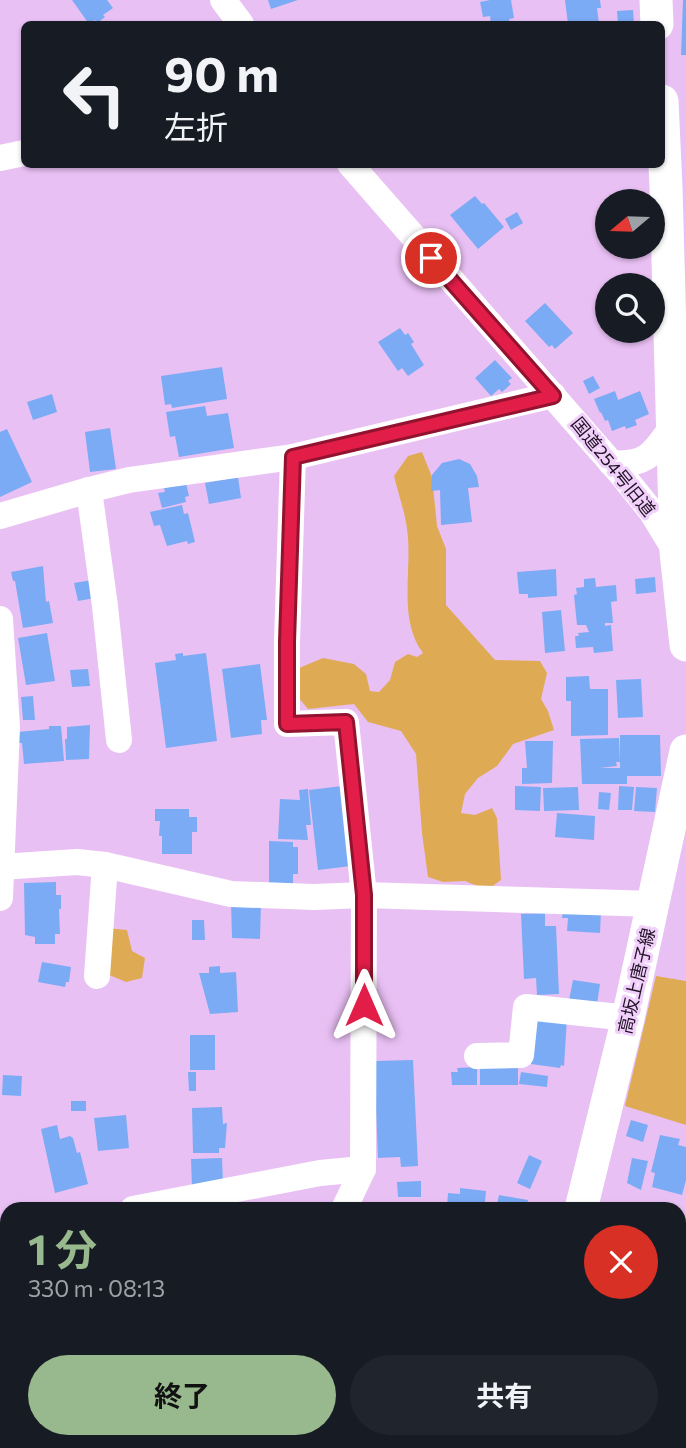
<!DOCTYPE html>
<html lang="ja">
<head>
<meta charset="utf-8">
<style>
  :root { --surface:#171b24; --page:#20242c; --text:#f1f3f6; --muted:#9ea1a6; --accent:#98b88d }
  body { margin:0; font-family:Commissioner,"Noto Sans JP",sans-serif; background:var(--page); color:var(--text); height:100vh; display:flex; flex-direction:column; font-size:26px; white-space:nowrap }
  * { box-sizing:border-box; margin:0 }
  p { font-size:23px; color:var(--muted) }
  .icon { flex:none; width:38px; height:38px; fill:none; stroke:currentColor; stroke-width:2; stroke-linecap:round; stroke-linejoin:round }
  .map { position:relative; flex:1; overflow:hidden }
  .drawer { position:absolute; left:0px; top:1202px; width:686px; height:247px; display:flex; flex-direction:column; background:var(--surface); border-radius:21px 21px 0 0; box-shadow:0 2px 5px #0004 }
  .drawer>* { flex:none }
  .guide { position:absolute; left:21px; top:21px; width:644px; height:147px; border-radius:10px; box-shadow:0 2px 5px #0004; background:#171b24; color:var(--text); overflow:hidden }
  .needle { width:46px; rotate:251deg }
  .tools { position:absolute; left:595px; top:189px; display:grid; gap:14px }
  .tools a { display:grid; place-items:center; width:70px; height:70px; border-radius:50%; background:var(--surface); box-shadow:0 2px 5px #0004; font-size:35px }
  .pin { position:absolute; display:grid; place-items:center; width:60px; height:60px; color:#fff; margin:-30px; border:4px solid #fff; border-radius:50%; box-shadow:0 2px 7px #0007 }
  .me { position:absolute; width:77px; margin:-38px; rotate:0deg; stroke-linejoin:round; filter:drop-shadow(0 0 5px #0008) }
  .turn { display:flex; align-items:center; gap:24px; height:147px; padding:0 28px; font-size:32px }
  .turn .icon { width:91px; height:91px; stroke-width:2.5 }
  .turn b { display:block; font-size:49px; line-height:60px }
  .round { display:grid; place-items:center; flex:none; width:74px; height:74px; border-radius:37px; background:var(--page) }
  .overview { display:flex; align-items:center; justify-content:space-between; height:119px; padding:0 28px }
  h1 { font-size:42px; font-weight:700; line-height:52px; color:var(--accent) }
  .cta { display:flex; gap:14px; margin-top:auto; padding:14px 28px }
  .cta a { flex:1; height:80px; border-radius:42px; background:var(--accent); color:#111; font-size:28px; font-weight:700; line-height:80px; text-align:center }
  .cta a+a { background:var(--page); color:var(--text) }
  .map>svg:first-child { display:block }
  .green { fill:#deab54 }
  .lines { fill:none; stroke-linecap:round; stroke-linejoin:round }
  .stream { stroke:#b35963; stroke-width:6 }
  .building { fill:#7babf4 }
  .minor { stroke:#fff; stroke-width:26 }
  .major { stroke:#fff; stroke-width:33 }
  .route-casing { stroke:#92132f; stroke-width:18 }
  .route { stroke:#e11d48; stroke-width:12 }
  .labels { text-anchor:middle; stroke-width:6; stroke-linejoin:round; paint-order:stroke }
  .street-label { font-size:18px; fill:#211225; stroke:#f1d1fb }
</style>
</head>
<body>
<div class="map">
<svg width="686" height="1448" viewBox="0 0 686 1448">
  <rect width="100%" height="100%" fill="#e9c0f4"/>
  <!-- green -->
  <g class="green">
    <path d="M422,452l10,25 5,49 9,23v56l49,55 45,1 7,12 -6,26 7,12 6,19 -41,14 -16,22 -19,12 -13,16 -4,19 14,2 17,-7 5,10 4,62 -14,10 -22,-9 -22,1 -15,-5 -6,-44 -6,-79 -15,-23 -33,-9 -14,-18 -46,5 -10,-12 1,-29 24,-10 31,6 12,10 4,17 9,1 11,-12 5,-18 13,-8 9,3 6,-4c-26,-35 -10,-84 -16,-124 -2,-17 -9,-36 -13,-53l14,-20z"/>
    <path d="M106,928l21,2 5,21 13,7 -3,20 -16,4 -24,-10z"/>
    <path d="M656,976l30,5v144l-61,-19z"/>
  </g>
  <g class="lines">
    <!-- stream -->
    <g class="stream">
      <path d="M679,1432l7,-9"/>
      <path d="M665,1448l5,-6"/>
    </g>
  </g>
  <!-- building -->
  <g class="building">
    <path d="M72,0h35l6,8 -10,7 2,2 -8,6 -2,-3 -6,4z"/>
    <path d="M268,0h30l-27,9z"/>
    <path d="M490,0h21l3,18 -5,1 1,5h-19l-1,-8 -7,1 -3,-15z"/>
    <path d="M565,0h35l1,8h-4l2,16h-31z"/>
    <path d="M683,0h3v55h-5z"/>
    <path d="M633,10l1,14h-16l-1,-13z"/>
    <path d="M475,196l7,8 2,-1 20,24 -26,22 -28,-34z"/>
    <path d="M517,212l6,11 -12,7 -6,-11z"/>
    <path d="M545,303l28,30 -18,16 -3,-4 -3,2 -24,-26z"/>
    <path d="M400,328l5,7 3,-2 6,9 -3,2 13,21 -16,11 -6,-8 -4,3 -20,-29z"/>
    <path d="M495,360l17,18 -4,3 3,3 -9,8 -3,-3 -8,7 -16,-18z"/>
    <path d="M222,367l5,32 -55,9 -1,-4 -6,1 -4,-29z"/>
    <path d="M593,376l7,12 -11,6 -6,-13z"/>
    <path d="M615,391l3,9 22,-9 9,23 -14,6 2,5 -11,4 -1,-3 -13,5 -4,-11 -3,1 -4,-9 -1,1 -6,-14z"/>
    <path d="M52,394l5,18 -24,8 -6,-18z"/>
    <path d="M205,406l2,10 21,-3 6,35 -55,9 -4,-21 -5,1 -4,-25z"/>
    <path d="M110,428l6,41 -26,3 -5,-40z"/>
    <path d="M7,429l25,53 -32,15v-65z"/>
    <path d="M459,459l11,5 7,12 2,11 -11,1 4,34 -31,3 -1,-35 -9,1 1,-16 10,-12z"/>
    <path d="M238,477l3,21 -32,6 -4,-21z"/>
    <path d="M186,483l3,13 -4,1 1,5 -24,6 -4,-15 7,-1 -1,-4z"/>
    <path d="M182,505l2,9 4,-1 7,29 -7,2 -1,-3 -20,5 -7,-21 -6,1 -4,-14z"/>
    <path d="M43,566l3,36 3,-1 4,22 -30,5 -8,-47h-2l-2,-9z"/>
    <path d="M556,569l1,27 -29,2v-4h-9l-2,-22z"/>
    <path d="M655,577l1,15 -20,2 -1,-15z"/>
    <path d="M595,578l1,9 20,-2 1,16 -6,1 2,21h-8v3l6,-1 2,26 -19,2 -1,-6 -17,1 -1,-12h4l-1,-3 11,-1 -3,-7h-9l-3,-30 3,-1 -1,-6 8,-1v-8z"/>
    <path d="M92,580l3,18 -17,3 -4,-18z"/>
    <path d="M561,610l4,41 -20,2 -3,-41z"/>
    <path d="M47,633l8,48 -29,4 -8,-47z"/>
    <path d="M183,653v3l23,-3 11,88 -51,7 -11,-85 21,-3 -1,-6z"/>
    <path d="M260,664l7,56h-6l1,14 -31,4 -9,-69z"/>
    <path d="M88,669l2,17 -18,1 -2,-17z"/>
    <path d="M589,676l1,13h18v46l-37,1v-35h-5v-24z"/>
    <path d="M641,679l2,38 -25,1 -2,-38z"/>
    <path d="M33,696l2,24h-12l-2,-23z"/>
    <path d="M90,725l-1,34 -23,1 -1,-21h2v-12z"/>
    <path d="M49,726h12l3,35 -40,3 -2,-21h-3l-1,-11 31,-3z"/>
    <path d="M620,735h40l1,41h-34v8h-45l-2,-45 39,-1 1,24h-4l1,4 -17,2h20z"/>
    <path d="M525,741h28l-1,42 -30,1v-16h5z"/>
    <path d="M342,786l9,80 -33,4 -9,-80z"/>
    <path d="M515,786l26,1 -1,24 -25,-1z"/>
    <path d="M619,786l15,1 -2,23h-14z"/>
    <path d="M578,787l1,23 -35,1 -1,-23z"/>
    <path d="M636,787l21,1 -2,24 -21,-1z"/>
    <path d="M308,789l3,36h-5l2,15 -30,-1 2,-40 20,1 -1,-10z"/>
    <path d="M599,792l12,1 -2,17 -11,-1z"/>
    <path d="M155,809h34v8h8v15h-5v22h-30v-18h-3l1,-15h-5z"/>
    <path d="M557,813l38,3 -1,24 -39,-3z"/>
    <path d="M269,841l24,1v5h5v27h-5v10h-24z"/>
    <path d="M56,882v13h5v14h-2l1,25h-5v10h-20v-7l-10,-2 -1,-52z"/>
    <path d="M231,901l30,1 -1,37 -28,-1z"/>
    <path d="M563,910l38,2 -1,21 -33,-2 1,-13h-6z"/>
    <path d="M545,913v13h11l3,68 -22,1 -1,-17 -12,1 -3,-65z"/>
    <path d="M192,920h12l1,20h-13z"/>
    <path d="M42,962l29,5 -2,15h-3l-1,5 -27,-5z"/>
    <path d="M220,966v7l16,-1 2,40 -28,2 -11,-41h10v-6z"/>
    <path d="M573,980l27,4 -3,20 -28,-4z"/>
    <path d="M534,1013l33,5 -3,48 -3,-1 -1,3 -29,-4z"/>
    <rect x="190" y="1035" width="25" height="35"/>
    <path d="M413,1060l5,106 -17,1 -1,-10 -22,1 -4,-97z"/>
    <rect x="480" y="1064" width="38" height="21"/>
    <path d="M477,1067v18h-25l-1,-13h7l-1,-4z"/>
    <path d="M188,1072h8v19h-7z"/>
    <path d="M521,1072l27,4 -1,11 -28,-3z"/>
    <path d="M3,1075l19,1 -1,20 -19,-1z"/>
    <rect x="71" y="1101" width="15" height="10"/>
    <path d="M222,1107l1,17 4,-1 -2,25h-6v5h-26l-1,-45z"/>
    <path d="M126,1115l3,33 -31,3 -4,-33z"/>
    <path d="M631,1120l17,5 -5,17 -17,-6z"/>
    <path d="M57,1125l3,14 10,-3 3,2 4,15 3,-1 8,32 -33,9 -14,-64z"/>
    <path d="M660,1135l20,4 -2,6 8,2v33l-4,15 -30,-8 3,-14 -4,-1z"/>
    <path d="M529,1155l13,6 -12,28 -13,-6z"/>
    <path d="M222,1158l1,25 -31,5 -1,-29z"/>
    <path d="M632,1158l16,3 -7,29 -14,-7z"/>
    <path d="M421,1181v16h-23l-1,-15z"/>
    <path d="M460,1188l26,3 -1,11 7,1 -1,6 -44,-3 1,-13 12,1z"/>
    <path d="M499,1195l29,5 -2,9h-30z"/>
    <path d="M131,1442h32l1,6h-32z"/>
    <path d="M278,1442h20l2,6h-38z"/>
    <path d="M397,1442h63l-1,6h-48l-8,-4 -1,4h-8z"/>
    <path d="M555,1442h42l4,6h-33l-3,-4 -5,3z"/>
  </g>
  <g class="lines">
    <!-- minor -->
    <g class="minor">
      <path d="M223,0l18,24"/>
      <path d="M0,158l24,-5"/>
      <path d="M350,164l272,311 29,36 25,41"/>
      <path d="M293,457l-6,185v82l59,-2 18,173 -1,274 -19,40"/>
      <path d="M611,463c35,3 42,-9 61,-36"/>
      <path d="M89,490l16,116 14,134"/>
      <path d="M0,516l89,-26 40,-10 164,-23 260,-62"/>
      <path d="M0,619l7,108 -7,171"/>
      <path d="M0,867l77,-5 28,3 126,29 83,3 50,-2 290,9"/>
      <path d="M97,976l8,-111"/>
      <path d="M477,1056l44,-1 5,-48 102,11"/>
      <path d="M133,1209l187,-36 43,-4"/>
      <path d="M0,1239l7,-2"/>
      <path d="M360,1442l2,6"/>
    </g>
    <!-- major -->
    <g class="major">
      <path d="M656,0l1,24"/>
      <path d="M662,101l4,86 10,365 10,93"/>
      <path d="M581,1209l47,-191 58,-267"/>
      <path d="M489,1448l2,-6"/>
    </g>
  </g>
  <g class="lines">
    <defs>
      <path id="route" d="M364,1005v-110l-18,-173 -59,2v-82l6,-185 260,-61 -122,-138"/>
    </defs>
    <!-- route casing -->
    <use href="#route" class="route-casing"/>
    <!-- route -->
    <use href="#route" class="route"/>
  </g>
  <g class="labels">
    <!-- street labels -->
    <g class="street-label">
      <text transform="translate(613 467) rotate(51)" y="6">国道254号旧道</text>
      <text transform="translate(637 981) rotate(-77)" y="6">高坂上唐子線</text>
    </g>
  </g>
</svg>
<div class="tools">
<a><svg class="needle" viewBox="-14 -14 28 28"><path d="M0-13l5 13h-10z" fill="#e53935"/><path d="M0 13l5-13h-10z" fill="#9ea1a6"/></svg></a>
<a><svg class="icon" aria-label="search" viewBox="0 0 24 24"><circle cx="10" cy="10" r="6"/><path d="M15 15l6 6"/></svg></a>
</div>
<div class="pin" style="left:431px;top:258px;background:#d93025"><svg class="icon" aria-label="arrive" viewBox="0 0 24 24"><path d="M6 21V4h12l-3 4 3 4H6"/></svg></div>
<svg class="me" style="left:364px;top:1005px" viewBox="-20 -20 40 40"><path d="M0-17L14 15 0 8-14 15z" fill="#e11d48" stroke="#fff" stroke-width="4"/></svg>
<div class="guide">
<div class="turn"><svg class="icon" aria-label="left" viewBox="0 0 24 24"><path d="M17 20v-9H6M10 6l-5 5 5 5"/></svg><div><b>90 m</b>左折</div></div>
</div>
<section class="drawer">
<div class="overview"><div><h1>1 分</h1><p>330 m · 08:13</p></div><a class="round" style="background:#d93025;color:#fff"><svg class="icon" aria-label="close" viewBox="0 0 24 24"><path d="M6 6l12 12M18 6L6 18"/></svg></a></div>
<div class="cta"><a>終了</a><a>共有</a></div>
</section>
</div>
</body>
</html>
